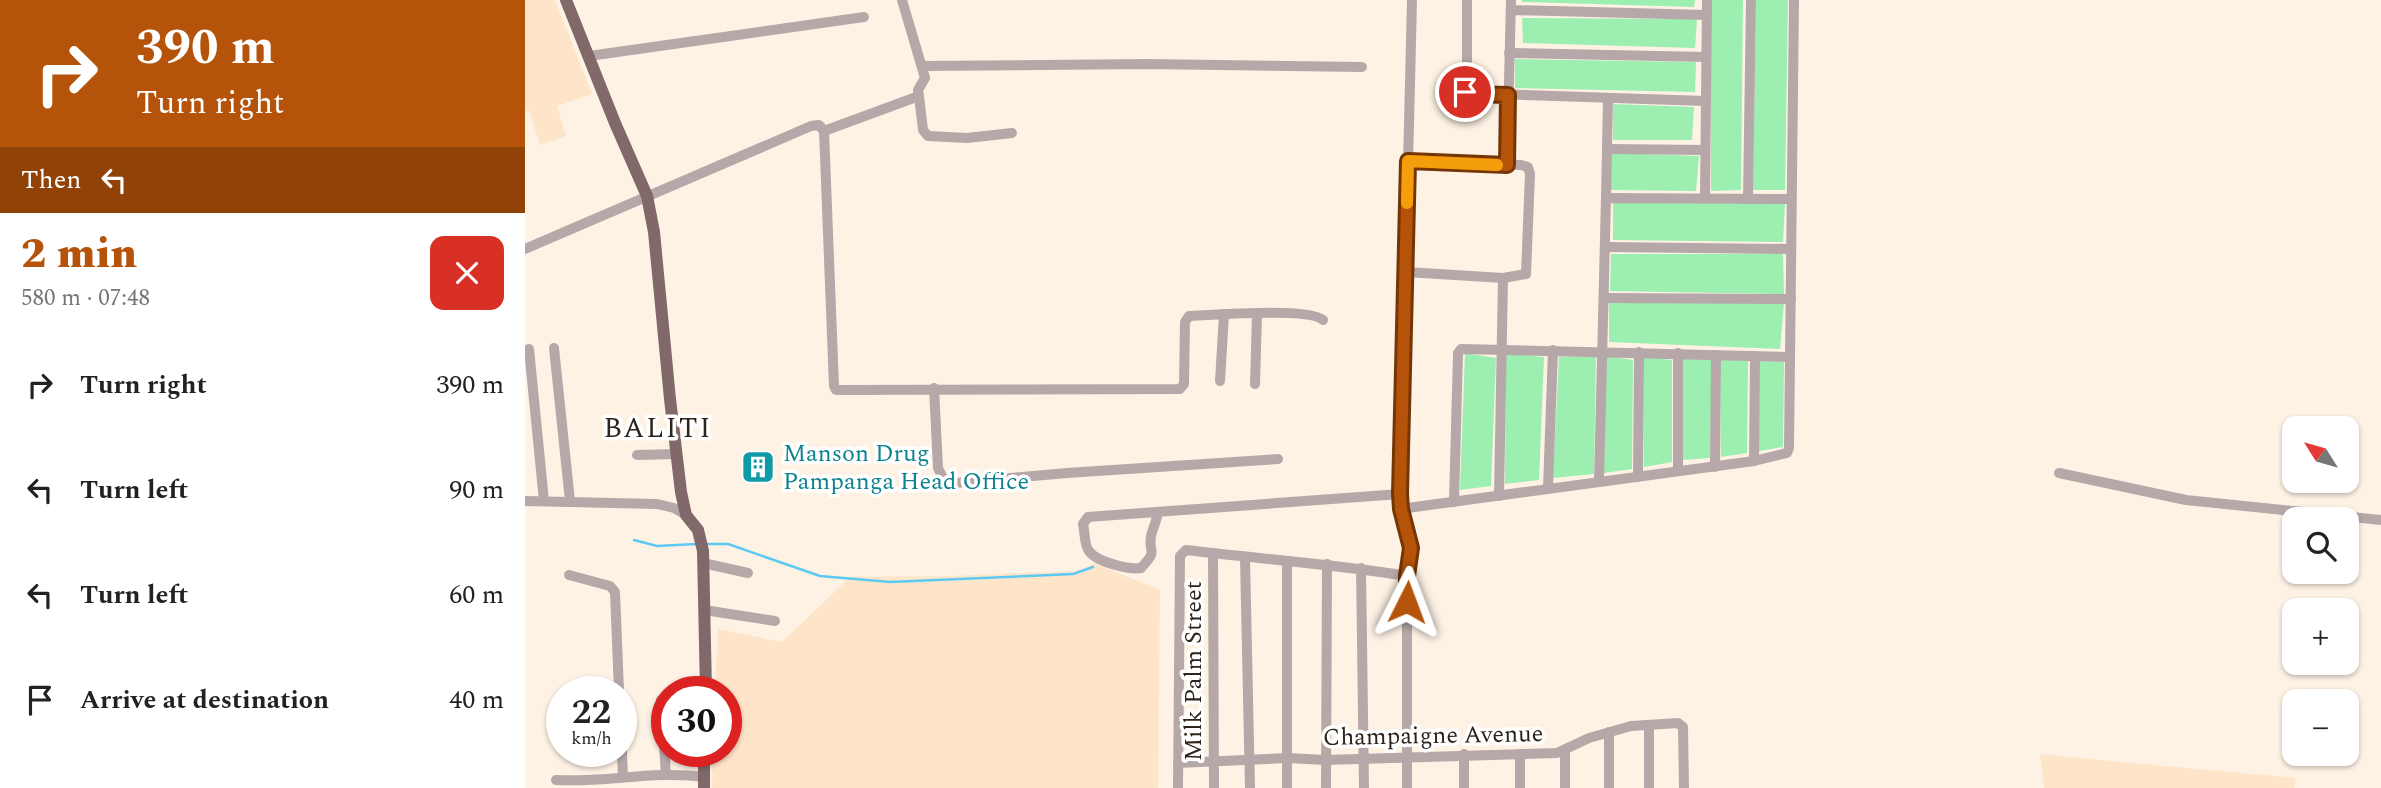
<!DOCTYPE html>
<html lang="en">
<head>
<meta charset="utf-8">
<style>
  :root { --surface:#fff; --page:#f2f2f2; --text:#222; --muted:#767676; --accent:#b45309 }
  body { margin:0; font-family:Spectral,serif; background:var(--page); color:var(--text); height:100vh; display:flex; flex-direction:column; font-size:26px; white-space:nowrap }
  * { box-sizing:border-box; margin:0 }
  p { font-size:23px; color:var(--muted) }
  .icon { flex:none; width:38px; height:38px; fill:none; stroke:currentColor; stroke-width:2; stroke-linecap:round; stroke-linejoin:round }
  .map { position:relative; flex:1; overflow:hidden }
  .side { display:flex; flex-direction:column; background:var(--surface); width:525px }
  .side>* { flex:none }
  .banner { background:#b45309; color:#fff; overflow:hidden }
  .needle { width:46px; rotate:307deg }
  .tools { position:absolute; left:1757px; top:416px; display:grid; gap:14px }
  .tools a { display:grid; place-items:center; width:77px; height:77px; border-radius:14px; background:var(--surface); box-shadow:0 2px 5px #0004; font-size:35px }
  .speed { position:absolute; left:21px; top:676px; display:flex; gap:14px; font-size:35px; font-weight:700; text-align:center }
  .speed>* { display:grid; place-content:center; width:91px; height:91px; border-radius:50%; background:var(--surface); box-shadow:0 2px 5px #0004; line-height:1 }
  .speed small { font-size:18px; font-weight:400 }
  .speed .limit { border:10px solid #d22; background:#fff; color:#111 }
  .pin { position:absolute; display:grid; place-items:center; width:60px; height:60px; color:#fff; margin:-30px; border:4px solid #fff; border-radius:50%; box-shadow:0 2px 7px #0007 }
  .me { position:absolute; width:77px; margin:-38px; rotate:3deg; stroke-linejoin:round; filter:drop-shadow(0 0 5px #0008) }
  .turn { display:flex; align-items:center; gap:24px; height:147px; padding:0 21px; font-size:32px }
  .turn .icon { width:91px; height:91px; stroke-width:2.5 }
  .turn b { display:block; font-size:49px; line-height:60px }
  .then { display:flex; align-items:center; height:66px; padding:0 21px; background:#0003; gap:14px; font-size:26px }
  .round { display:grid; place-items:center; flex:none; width:74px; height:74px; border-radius:14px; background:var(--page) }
  .head { display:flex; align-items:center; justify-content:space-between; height:119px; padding:0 21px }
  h1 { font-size:42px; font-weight:800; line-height:52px; color:var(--accent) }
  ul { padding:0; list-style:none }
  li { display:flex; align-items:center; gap:21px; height:105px; padding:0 21px }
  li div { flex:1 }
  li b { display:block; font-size:26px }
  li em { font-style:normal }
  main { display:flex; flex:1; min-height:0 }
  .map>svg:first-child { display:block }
  .built { fill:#fee5c9 }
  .green { fill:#9deeb1 }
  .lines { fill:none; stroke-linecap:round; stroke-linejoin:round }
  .stream { stroke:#5cc9f2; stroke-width:2.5 }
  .minor { stroke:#b6a8a8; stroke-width:10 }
  .major { stroke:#81696a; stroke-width:12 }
  .route-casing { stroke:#753606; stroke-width:18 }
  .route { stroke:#b45309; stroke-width:12 }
  .slow { stroke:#f59e0b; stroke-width:12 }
  .labels { text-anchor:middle; stroke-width:7; stroke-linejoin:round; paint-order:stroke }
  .culture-label { font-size:24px; fill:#0d838f; stroke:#fff; text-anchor:start }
  .street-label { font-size:24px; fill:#2d251d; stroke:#fff }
  .quarter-label { font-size:28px; letter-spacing:2px; fill:#2d251d; stroke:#fff }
</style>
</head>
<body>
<main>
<section class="side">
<div class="banner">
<div class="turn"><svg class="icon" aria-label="right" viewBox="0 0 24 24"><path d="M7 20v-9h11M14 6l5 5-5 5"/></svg><div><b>390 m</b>Turn right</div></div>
<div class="then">Then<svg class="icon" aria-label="left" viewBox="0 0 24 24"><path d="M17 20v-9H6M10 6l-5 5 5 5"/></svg></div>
</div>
<div class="head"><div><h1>2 min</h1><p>580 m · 07:48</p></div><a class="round" style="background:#d93025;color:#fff"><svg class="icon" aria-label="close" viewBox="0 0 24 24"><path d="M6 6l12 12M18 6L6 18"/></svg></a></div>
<ul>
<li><svg class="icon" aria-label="right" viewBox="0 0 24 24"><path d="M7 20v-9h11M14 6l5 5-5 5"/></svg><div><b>Turn right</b></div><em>390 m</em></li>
<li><svg class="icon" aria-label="left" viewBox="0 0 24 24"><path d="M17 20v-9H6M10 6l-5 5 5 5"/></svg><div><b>Turn left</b></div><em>90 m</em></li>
<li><svg class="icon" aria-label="left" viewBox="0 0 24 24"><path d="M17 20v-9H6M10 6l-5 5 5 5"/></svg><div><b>Turn left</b></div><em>60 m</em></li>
<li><svg class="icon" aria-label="arrive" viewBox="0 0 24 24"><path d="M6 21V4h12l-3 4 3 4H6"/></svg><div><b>Arrive at destination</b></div><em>40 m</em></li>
</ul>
</section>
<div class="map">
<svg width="1856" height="788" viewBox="0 0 1856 788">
  <rect width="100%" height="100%" fill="#fef2e5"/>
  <!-- built -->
  <g class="built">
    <path d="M0,0h30l37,94 -35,12 9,30 -26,9 -11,-34h-4z"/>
    <path d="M569,563l66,27 -2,198h-446l1,-37h13v-60h-11l3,-62 64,13 68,-65 100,-1 129,-5z"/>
    <path d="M1515,754l60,6 196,18 -2,10h-250z"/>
  </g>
  <!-- green -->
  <g class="green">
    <path d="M997,0h173l-1,7 -172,-5z"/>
    <path d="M1186,0h32l-2,190 -30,1z"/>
    <path d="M1231,0h32l-3,190h-32z"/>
    <path d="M997,18l175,1 -2,29 -172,-5z"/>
    <path d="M990,59l181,3 -1,30 -180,-4z"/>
    <path d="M1088,104l81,3 -2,33h-79z"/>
    <path d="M1086,153l88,3 -3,35 -85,-1z"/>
    <path d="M1088,203h172l-2,39 -170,-2z"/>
    <path d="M1086,254h172l1,40 -174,-3z"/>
    <path d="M1084,303h175l-4,46 -171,-7z"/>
    <path d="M940,353l31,5 -5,128 -31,4z"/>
    <path d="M981,353l38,4 -5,123 -34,4z"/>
    <path d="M1071,356l-2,118 -41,4 6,-121z"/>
    <path d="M1081,356l27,4 -1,109 -28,4z"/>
    <path d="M1157,356l30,3 -2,99 -28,2z"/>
    <path d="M1118,357l29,3v102l-28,5z"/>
    <path d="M1195,358l28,3 -1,92 -26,4z"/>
    <path d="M1233,361l26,1 -1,85 -24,4z"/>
  </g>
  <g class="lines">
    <!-- stream -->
    <g class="stream">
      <path d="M109,540l23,6 39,-2"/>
      <path d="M181,544h22l92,32 70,6 183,-8 20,-7"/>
    </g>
    <!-- minor -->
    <g class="minor">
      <path d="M942,0v93l238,8"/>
      <path d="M986,10l196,5"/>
      <path d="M984,53l197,4"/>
      <path d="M64,56l275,-39"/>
      <path d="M397,66l225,-2 215,3"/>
      <path d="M394,96l4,34 5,6 39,2 45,-5"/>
      <path d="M299,131l95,-35 -1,-6 7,-12 -23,-78"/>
      <path d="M1082,149l98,1"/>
      <path d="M982,165l4,-165"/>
      <path d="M1081,198l2,-100"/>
      <path d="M1180,199l2,-199"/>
      <path d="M1223,199l3,-199"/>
      <path d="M1081,247l185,2"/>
      <path d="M0,249l286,-123 8,-1 5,6 10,255 2,4 344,-1 4,-5 1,-62 4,-6c23,-1 120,-9 134,4"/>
      <path d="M881,272l97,6 23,-4 4,-100 -2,-7 -7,-2 -113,-4"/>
      <path d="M1079,298l187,1"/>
      <path d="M29,348l16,153"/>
      <path d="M4,349l15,152"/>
      <path d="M1153,353v118"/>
      <path d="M695,381l4,-67"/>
      <path d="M730,384l2,-70"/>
      <path d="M409,388l4,80 5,10 12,5 112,-10 211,-14"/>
      <path d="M112,455l39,-1"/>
      <path d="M1229,461l1,-105"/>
      <path d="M1190,467l1,-112"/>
      <path d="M1534,473l127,27 195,20"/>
      <path d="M1113,477l1,-125"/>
      <path d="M1074,481l7,-283 185,1"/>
      <path d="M1023,488l5,-138"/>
      <path d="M974,496l4,-218"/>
      <path d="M0,501l132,3 17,4 12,7"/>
      <path d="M929,502l4,-149 3,-4 329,8"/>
      <path d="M875,509l354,-48 33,-8 2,-5 5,-448"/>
      <path d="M633,512c-1,9 -5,15 -7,24 -3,18 8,13 -10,32 -11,2 -45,-6 -52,-17 -5,-6 -4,-19 -6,-27l5,-7 312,-23"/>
      <path d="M688,553l1,235"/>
      <path d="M720,558l5,230"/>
      <path d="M762,561v227"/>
      <path d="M178,563l45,10"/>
      <path d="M836,568l3,220"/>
      <path d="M44,575l41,11 5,6 4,99"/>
      <path d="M179,610l71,11"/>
      <path d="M136,700l5,75"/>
      <path d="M1124,725v63"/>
      <path d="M96,730l2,47"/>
      <path d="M1040,750v38"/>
      <path d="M939,754v34"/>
      <path d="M995,754v34"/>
      <path d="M653,763l110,-5 37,2 232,-7 32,-15 42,-12 47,-3 5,4 1,61"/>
      <path d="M31,780c49,3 98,-10 148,-3"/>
      <path d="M653,788l2,-232 6,-6c74,9 148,14 221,26"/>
      <path d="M801,788l1,-224"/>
      <path d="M882,788v-212l4,-28 -11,-39v-15l12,-494"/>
      <path d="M1084,788v-56"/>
    </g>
    <!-- major -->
    <g class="major">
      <path d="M41,0l49,123 32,73 7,36 16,167 11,93 5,23 12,15 5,21 3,140"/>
      <path d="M179,788v-37"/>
    </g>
  </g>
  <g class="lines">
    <defs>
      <path id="route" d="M882,602v-26l4,-28 -10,-39 -1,-15 8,-333 99,4 1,-70 -38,-1 -5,-2"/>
    </defs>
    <!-- route casing -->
    <use href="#route" class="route-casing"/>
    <!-- route -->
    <use href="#route" class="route"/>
    <!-- slow -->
    <path class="slow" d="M882,203l1,-42 89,4"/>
  </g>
  <!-- icons -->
  <defs>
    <symbol id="building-square" viewBox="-11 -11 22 22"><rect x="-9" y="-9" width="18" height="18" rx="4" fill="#0f9aa8" stroke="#fff"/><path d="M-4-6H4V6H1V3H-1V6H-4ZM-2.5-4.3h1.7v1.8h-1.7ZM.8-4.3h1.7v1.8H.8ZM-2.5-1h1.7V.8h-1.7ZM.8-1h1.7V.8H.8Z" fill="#fff"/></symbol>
  </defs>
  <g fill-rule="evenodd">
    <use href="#building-square" x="214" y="448" width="38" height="38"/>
  </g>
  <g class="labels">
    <!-- culture labels -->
    <g class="culture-label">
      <text x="258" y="461">Manson Drug<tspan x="258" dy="28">Pampanga Head Office</tspan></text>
    </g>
    <!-- street labels -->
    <g class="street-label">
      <text transform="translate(668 671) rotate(-90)" y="8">Milk Palm Street</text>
      <text transform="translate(908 735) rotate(-1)" y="8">Champaigne Avenue</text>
    </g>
    <!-- quarter labels -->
    <g class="quarter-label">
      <text x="133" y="437">BALITI</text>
    </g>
  </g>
</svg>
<div class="tools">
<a><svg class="needle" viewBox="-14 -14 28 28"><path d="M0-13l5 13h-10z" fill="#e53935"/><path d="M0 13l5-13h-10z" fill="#767676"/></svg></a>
<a><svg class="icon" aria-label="search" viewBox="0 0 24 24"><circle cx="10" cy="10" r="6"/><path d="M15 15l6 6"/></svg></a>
<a>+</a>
<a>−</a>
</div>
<div class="speed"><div>22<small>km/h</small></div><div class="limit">30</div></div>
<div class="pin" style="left:940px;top:92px;background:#d93025"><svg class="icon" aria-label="arrive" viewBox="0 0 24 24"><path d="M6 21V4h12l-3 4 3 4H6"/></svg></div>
<svg class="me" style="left:882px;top:602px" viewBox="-20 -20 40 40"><path d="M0-17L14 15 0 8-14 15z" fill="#b45309" stroke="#fff" stroke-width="4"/></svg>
</div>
</main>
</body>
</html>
